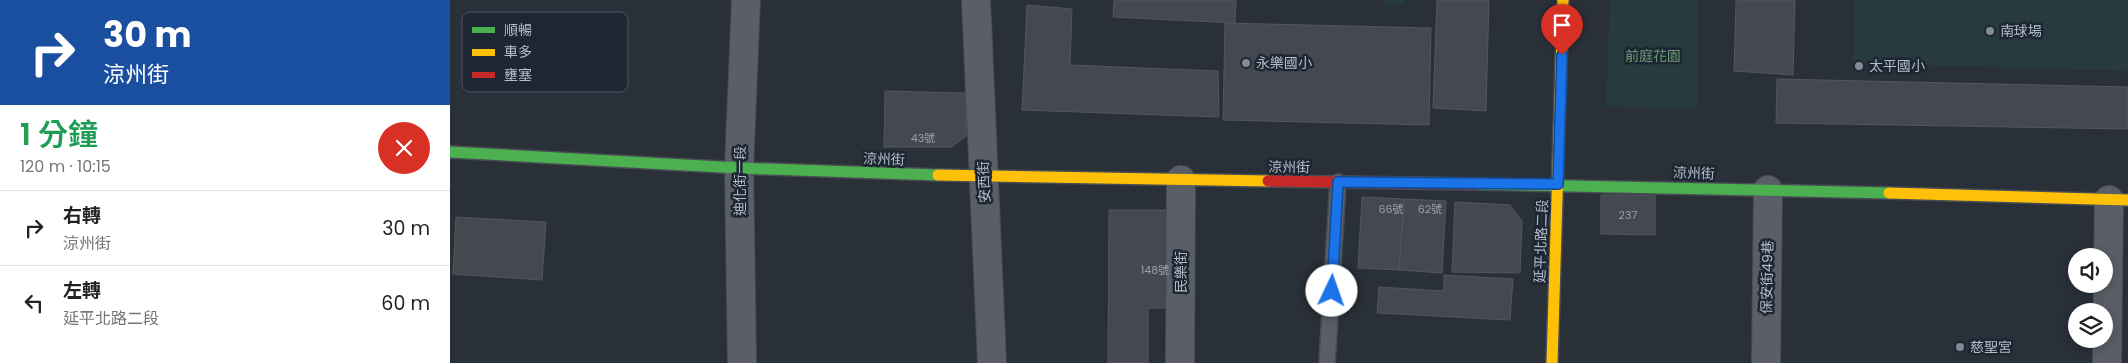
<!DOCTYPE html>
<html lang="zh-TW">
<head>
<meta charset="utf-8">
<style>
  :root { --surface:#fff; --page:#f6f6f6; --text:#222; --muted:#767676; --line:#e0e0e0 }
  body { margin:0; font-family:Poppins,"Noto Sans TC",sans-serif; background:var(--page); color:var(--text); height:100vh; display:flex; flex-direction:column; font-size:19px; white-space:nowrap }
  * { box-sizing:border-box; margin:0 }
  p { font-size:16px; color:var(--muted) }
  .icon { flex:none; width:28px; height:28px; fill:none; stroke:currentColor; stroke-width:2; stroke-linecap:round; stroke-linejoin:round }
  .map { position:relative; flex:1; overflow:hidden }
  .sheet { display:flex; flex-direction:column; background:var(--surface); width:450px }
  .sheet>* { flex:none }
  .hud { background:#1a4fa0; color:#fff; overflow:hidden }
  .tools { position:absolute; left:1618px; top:248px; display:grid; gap:10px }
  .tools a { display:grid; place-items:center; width:45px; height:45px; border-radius:50%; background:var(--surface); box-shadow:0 2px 12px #0003; font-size:25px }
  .pin { position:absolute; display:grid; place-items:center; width:42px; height:42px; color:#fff; margin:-51px -21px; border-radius:50% 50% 50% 0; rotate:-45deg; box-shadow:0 0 5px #0007 }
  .pin .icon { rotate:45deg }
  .me { position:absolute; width:55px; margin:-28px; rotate:3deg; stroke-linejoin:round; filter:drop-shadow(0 0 4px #0008) }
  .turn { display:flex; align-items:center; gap:18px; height:105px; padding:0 20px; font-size:22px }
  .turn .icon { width:65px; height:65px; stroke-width:2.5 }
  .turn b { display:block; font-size:35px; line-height:42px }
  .round { display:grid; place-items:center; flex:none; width:52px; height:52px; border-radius:26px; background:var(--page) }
  .overview { display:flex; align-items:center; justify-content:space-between; height:85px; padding:0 20px }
  h1 { font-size:30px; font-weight:600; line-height:38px; color:#1e9e55 }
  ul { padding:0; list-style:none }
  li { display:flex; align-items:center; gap:15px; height:75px; padding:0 20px; border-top:1px solid var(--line) }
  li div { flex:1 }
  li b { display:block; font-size:19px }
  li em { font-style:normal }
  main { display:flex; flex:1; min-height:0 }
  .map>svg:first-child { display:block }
  .green { fill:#273a3e }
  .building { fill:#444950; stroke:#52575f }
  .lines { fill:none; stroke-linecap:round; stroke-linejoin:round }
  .lane-casing { stroke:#484c53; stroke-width:18 }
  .street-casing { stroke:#484c53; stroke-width:30 }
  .fast-casing { stroke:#484c53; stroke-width:14 }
  .slow-casing { stroke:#484c53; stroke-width:14 }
  .jam-casing { stroke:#484c53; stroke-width:14 }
  .lane { stroke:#5a5e66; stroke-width:15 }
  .street { stroke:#5a5e66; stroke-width:28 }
  .fast { stroke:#4caf50; stroke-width:11 }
  .slow { stroke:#ffc107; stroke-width:11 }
  .jam { stroke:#c62828; stroke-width:11 }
  .route-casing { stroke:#114b97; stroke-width:12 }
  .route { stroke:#1a73e8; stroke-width:9 }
  .poi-dot { fill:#848b96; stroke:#1d2633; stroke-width:2 }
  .labels { text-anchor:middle; stroke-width:5; stroke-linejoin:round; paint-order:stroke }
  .number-label { font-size:11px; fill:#989fab }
  .poi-label { font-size:14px; fill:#b4bcc9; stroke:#1d2633; text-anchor:start }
  .park-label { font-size:14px; fill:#6b9a76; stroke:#1d2633 }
  .street-label { font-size:14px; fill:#b4bcc9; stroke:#1d2633 }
  .key { fill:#1d2633; stroke:#4a5360; stroke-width:1 }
  .key-label { font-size:14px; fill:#b4bcc9 }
</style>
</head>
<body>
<main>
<section class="sheet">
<div class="hud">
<div class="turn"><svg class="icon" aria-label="right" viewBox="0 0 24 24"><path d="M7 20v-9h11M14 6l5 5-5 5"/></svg><div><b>30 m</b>涼州街</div></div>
</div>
<div class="overview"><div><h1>1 分鐘</h1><p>120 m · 10:15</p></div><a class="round" style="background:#d93025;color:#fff"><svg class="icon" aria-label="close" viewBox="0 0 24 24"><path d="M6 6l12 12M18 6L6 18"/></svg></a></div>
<ul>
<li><svg class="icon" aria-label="right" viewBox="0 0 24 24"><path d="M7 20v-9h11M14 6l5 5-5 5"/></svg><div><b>右轉</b><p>涼州街</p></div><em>30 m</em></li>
<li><svg class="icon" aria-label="left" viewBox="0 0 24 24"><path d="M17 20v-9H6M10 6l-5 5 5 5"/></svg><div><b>左轉</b><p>延平北路二段</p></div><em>60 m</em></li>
</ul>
</section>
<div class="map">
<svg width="1678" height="363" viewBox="0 0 1678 363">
  <rect width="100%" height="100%" fill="#2a3038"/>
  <!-- green -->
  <g class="green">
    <rect x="935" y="0" width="19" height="5"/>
    <path d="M1160,0h87v108l-91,-1z"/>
    <path d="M1403,0h275v71l-275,-8z"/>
  </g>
  <!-- building -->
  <g class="building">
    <path d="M664,0h122l-1,23 -122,-6z"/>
    <path d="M987,0h52l-3,111 -53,-3z"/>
    <path d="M1286,0h59l-2,75 -59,-4z"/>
    <path d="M577,5l45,4 -2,56 148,6 1,46 -197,-7z"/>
    <path d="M775,23l206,5 -2,97 -206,-5z"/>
    <path d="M1327,79l351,8v42l-352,-6z"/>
    <path d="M435,91l81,2v43l-14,11h-68z"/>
    <path d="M1151,195h54v40l-54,-1z"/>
    <path d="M912,197l42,2 -5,71 -41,-2z"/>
    <path d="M954,199l42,2 -4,72 -43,-3z"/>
    <path d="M1005,202l55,3 12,16 -2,52 -68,-1z"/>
    <path d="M659,210h65l-1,98h-25v55h-40z"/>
    <path d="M6,217l90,5 -4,58 -89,-6z"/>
    <path d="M994,275l69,4 -3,41 -133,-7 2,-26 65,4z"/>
  </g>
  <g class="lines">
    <defs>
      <path id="lane" d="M877,363l11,-181"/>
      <g id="street">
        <path d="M526,0l16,363"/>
        <path d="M292,363l-3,-195 7,-168"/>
        <path d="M730,363l1,-183"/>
        <path d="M1316,363l2,-173"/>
        <path d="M1657,363l2,-163"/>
      </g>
      <g id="fast">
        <path d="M0,152l289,16 199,7"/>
        <path d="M1027,184l412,9"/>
      </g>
      <g id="slow">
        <path d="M488,175l330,6"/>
        <path d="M1439,193l239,7"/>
        <path d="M1102,363l11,-363"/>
      </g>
      <path id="jam" d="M818,181l209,3"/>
    </defs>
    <!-- lane casing -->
    <use href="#lane" class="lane-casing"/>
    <!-- street casing -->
    <use href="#street" class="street-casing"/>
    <!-- fast casing -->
    <use href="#fast" class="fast-casing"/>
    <!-- slow casing -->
    <use href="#slow" class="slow-casing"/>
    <!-- jam casing -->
    <use href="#jam" class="jam-casing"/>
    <!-- lane -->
    <use href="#lane" class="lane"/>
    <!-- street -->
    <use href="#street" class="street"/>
    <!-- fast -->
    <use href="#fast" class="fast"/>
    <!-- slow -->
    <use href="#slow" class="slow"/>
    <!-- jam -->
    <use href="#jam" class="jam"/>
  </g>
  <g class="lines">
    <defs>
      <path id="route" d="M882,291l6,-109 220,2 4,-129"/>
    </defs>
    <!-- route casing -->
    <use href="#route" class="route-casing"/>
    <!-- route -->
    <use href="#route" class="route"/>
  </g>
  <!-- markers -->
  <g class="poi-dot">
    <circle cx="1540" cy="31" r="5"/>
    <circle cx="796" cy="63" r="5"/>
    <circle cx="1409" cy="66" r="5"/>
    <circle cx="1510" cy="347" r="5"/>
  </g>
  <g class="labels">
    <!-- number labels -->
    <g class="number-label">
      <text x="473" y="142">43號</text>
      <text x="941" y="213">66號</text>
      <text x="980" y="213">62號</text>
      <text x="1178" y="219">237</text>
      <text x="705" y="274">148號</text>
    </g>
    <!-- poi labels -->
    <g class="poi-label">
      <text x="1550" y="36">南球場</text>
      <text x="806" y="68">永樂國小</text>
      <text x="1419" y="71">太平國小</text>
      <text x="1520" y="352">慈聖宮</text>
    </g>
    <!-- park labels -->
    <g class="park-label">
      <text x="1203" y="61">前庭花園</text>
    </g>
    <!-- street labels -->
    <g class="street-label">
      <text transform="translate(434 159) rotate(2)" y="5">涼州街</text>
      <text transform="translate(839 167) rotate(1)" y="5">涼州街</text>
      <text transform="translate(1244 173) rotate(2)" y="5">涼州街</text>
      <text transform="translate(290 181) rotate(-90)" y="5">迪化街一段</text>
      <text transform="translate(534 182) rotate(-93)" y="5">安西街</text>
      <text transform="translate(1091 241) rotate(-88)" y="5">延平北路二段</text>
      <text transform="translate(731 272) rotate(-90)" y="5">民樂街</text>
      <text transform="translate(1317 277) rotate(-89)" y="5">保安街49巷</text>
    </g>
  </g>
  <!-- legend -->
  <rect x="12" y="12" width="166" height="80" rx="8" class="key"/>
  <rect x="22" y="27" width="23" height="6" fill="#4caf50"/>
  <rect x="22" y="49" width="23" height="7" fill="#ffc107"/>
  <rect x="22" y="72" width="23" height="6" fill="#c62828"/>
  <g class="key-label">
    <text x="54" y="35">順暢</text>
    <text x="54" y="57">車多</text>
    <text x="54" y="80">壅塞</text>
  </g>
</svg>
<div class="tools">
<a><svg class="icon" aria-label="sound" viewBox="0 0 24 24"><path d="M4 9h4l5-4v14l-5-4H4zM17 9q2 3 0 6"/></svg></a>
<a><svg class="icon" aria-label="layers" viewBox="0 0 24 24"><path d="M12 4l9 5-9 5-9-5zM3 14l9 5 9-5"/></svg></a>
</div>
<div class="pin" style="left:1112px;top:55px;background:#d93025"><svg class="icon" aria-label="arrive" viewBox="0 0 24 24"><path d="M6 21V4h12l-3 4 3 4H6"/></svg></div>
<svg class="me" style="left:882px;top:291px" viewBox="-20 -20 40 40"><circle r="19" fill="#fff"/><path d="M0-13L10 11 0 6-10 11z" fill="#1a73e8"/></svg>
</div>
</main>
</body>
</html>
